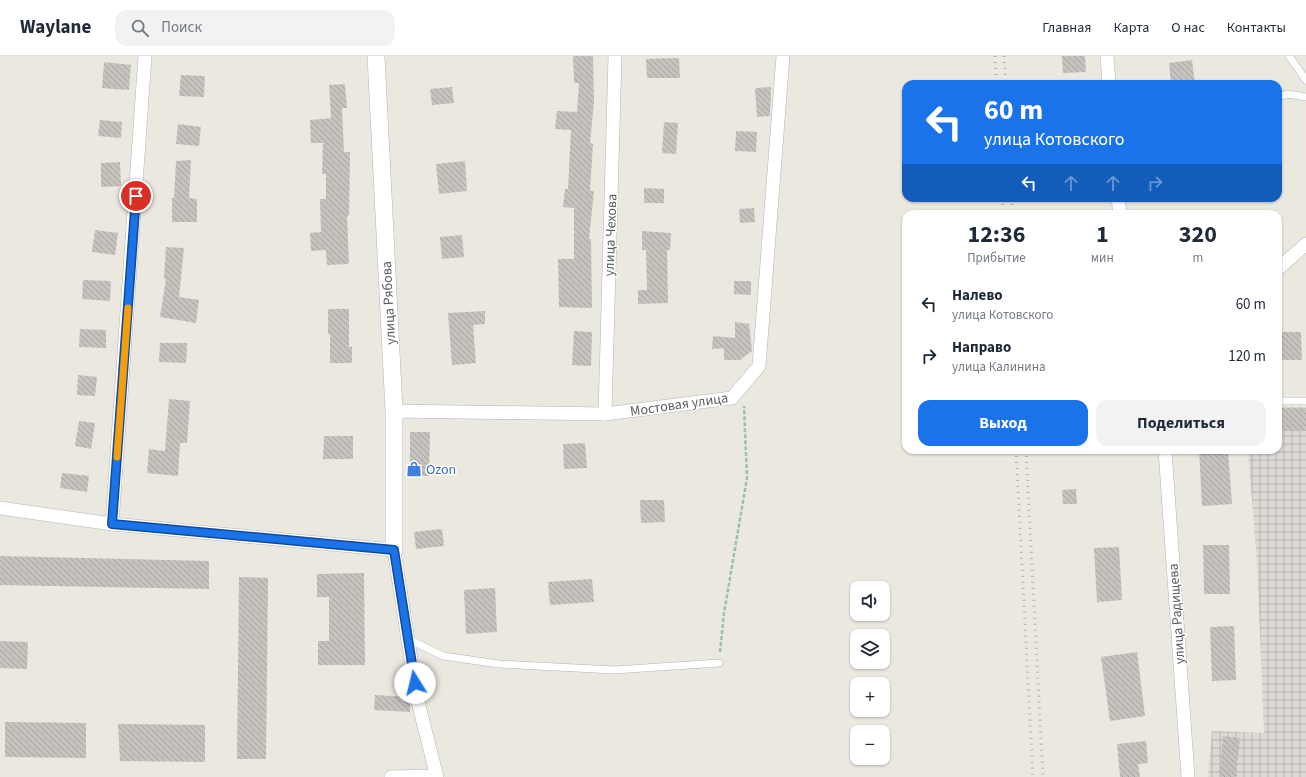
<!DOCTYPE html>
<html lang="ru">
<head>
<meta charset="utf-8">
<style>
  :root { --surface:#fff; --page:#f2f2f3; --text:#1f2937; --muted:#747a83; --line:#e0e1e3; --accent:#1a73e8 }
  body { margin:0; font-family:"Source Sans 3",sans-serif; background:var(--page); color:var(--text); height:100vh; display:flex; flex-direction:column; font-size:15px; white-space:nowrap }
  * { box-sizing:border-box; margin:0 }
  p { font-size:13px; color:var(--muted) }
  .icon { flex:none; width:22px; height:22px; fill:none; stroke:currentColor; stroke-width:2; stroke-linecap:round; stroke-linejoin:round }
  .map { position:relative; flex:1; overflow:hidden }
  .side { position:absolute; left:902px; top:154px; width:380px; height:244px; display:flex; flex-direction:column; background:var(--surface); border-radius:12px; box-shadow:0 1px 3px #0004 }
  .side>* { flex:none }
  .top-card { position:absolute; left:902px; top:24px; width:380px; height:122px; border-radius:12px; box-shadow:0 1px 3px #0004; background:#1a73e8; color:#fff; overflow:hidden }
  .buttons { position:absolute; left:850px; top:525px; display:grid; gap:8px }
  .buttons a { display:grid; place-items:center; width:40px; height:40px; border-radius:8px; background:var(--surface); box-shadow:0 1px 3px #0004; font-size:20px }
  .pin { position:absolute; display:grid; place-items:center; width:34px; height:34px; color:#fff; margin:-17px; border:2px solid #fff; border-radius:50%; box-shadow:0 1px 4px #0007 }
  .me { position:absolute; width:44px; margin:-22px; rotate:351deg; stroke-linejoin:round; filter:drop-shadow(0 0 3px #0008) }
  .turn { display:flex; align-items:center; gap:14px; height:84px; padding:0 16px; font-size:18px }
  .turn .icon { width:52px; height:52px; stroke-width:2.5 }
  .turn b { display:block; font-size:28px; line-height:34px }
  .lanes { display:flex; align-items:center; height:38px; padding:0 16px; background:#0003; justify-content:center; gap:20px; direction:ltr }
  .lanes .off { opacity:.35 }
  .eta { display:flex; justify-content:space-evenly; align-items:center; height:68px; text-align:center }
  .eta b { font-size:24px; font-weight:700; line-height:28px }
  .action { display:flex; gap:8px; margin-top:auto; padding:8px 16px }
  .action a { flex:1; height:46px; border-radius:12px; background:var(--accent); color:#fff; font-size:16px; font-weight:700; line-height:46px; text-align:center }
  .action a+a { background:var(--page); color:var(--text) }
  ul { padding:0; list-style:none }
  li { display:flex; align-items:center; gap:12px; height:52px; padding:0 16px }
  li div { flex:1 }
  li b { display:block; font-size:15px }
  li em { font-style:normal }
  header { display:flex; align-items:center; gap:24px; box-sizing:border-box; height:56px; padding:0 20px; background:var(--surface); border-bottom:1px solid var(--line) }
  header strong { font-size:19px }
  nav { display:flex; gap:22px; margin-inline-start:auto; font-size:14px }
  .search { width:280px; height:36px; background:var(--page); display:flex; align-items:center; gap:10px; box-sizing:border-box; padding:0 14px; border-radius:12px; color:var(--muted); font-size:15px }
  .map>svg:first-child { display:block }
  .industrial { fill:url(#industrial-grid) }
  .building { fill:url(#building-back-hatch) }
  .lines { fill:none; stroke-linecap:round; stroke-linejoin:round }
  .service-casing { stroke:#b1b4b7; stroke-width:8 }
  .minor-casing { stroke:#b1b4b7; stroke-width:14 }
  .tertiary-casing { stroke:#b1b4b7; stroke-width:18 }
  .path { stroke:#98c2a0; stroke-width:2.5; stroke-dasharray:4 2; stroke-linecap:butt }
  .service { stroke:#fff; stroke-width:7 }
  .minor { stroke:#fff; stroke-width:13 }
  .tertiary { stroke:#fff; stroke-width:17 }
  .rail { stroke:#b1b2b2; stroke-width:3; stroke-dasharray:1 5; stroke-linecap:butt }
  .route-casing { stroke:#114b97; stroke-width:10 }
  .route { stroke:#1a73e8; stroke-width:7 }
  .slow { stroke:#f59e0b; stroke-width:7 }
  .labels { text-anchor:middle; stroke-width:3; stroke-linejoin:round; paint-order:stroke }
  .street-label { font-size:14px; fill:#595d60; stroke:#fff }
  .shop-label { font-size:14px; fill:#366cbe; stroke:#fff; text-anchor:start }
</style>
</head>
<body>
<header>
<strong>Waylane</strong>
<div class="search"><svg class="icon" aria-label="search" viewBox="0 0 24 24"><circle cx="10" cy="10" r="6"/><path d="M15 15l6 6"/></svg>Поиск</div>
<nav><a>Главная</a><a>Карта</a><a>О нас</a><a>Контакты</a></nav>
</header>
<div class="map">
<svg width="1306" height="721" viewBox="0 0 1306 721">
  <defs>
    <pattern id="industrial-grid" width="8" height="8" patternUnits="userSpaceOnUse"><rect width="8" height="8" fill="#dddad5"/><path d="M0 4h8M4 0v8" fill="none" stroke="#b6b4b0"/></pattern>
    <pattern id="building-back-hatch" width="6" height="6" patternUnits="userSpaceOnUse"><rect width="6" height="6" fill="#c6c3be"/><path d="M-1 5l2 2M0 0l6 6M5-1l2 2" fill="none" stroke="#a4a29e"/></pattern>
  </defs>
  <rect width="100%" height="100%" fill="#ebe8e0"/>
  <!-- industrial -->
  <path class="industrial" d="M1278,351h28v370h-98l4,-46 52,2 -7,-172 -9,-111h30z"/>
  <!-- building -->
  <g class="building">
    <path d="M573,0h20l1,46 -4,41 3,1 -3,47h4l-5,48h2l1,69 -33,-1 -1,-48h16v-51l-11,-1 2,-18h3l3,-59 -16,-1 2,-18 20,1 2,-29h-5z"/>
    <path d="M1062,0h23l1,16 -23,1z"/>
    <path d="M679,2l1,20h-33l-1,-19z"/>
    <path d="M1192,4l3,24h-24l-2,-21z"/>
    <path d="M104,6l27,3 -2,25 -27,-2z"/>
    <path d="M181,19l24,1 -1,21 -25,-1z"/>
    <path d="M345,28l2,24h-5l2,44h6l-1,64h-2l2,48 -22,1 -1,-15 -15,1 -1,-18 11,-1 -1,-33h6v-25h-4l1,-31h-12l-1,-23 21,-2 -2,-33z"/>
    <path d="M452,31l2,16 -22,2 -2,-16z"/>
    <path d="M771,31l-1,29 -13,1 -2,-29z"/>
    <path d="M100,64l22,2 -1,16 -23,-2z"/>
    <path d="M664,66l14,1 -2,31 -14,-1z"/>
    <path d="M178,68l23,3 -2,19 -23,-2z"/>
    <path d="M736,75l21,1 -1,20 -21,-1z"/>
    <path d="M191,104l-2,38 8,1v23h-25v-24h2l2,-37z"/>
    <path d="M465,105l2,30 -28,3 -3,-30z"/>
    <path d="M120,106l1,24 -20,1v-24z"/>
    <path d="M644,132l20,1v14h-20z"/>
    <path d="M754,152l1,14 -15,1 -1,-14z"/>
    <path d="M95,174l23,3 -3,22 -23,-3z"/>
    <path d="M642,175l29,2 -1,17h-3l1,53 -30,1v-14h9l-1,-40h-4z"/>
    <path d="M462,179l2,22 -22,2 -2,-22z"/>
    <path d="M166,191l18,1 -5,49 20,3 -3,23 -36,-6 6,-38h-2z"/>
    <path d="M83,224l28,1 -1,20 -28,-2z"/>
    <path d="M734,225h17v14l-17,-1z"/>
    <path d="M328,253h21v38h3v16h-22v-29h-2z"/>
    <path d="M485,255v13l-12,1 3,38 -24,2 -4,-52z"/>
    <path d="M735,266l14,2 3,27 -12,9h-16v-12l-12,1 1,-13 22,2z"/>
    <path d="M80,273l26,1v18l-27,-1z"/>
    <path d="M574,275l18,1 -1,34 -19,-1z"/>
    <path d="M1278,276h23l1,28h-23z"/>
    <path d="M160,287h27l-1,20 -27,-1z"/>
    <path d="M78,319l19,2 -2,19 -18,-1z"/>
    <path d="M169,343l21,2 -3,42h-7l-2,33 -31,-3 2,-24 16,2z"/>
    <rect x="1278" y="352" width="28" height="23"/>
    <path d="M79,365l16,2 -4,26 -16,-3z"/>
    <path d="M410,376h20l-1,44h-19z"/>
    <path d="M324,380h29v23h-30z"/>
    <path d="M585,387l2,25 -23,1 -1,-25z"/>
    <path d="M1199,394h29l4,54 -30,2z"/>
    <path d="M62,417l27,3 -2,16 -27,-4z"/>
    <path d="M1076,433l1,15h-14l-1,-14z"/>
    <path d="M640,444h24l1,22 -24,1z"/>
    <path d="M442,473l2,17 -28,3 -2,-17z"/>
    <path d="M1203,489h26l1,49h-26z"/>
    <path d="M1119,491l3,53 -25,2 -3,-54z"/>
    <path d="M0,500l209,5v28l-209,-4z"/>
    <path d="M364,517l1,92h-47v-24h11v-44h-12v-23z"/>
    <path d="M239,521l29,1 -2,181h-29z"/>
    <path d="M592,523l2,23 -44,3 -2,-23z"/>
    <path d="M495,532l2,44 -31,2 -2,-44z"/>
    <path d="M1234,570l2,54 -24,1 -2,-54z"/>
    <path d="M0,585l28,1 -1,27 -27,-1z"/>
    <path d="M1137,596l8,64 -35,5 -9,-64z"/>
    <path d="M375,639l34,2 1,7v8l-36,-2z"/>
    <path d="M5,666l81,1v35l-81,-1z"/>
    <path d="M118,668l87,1v37l-85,-1z"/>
    <path d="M1223,680l17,2 -4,39h-17z"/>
    <path d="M1146,685l2,22 -10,1 2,13h-20l-3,-33z"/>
  </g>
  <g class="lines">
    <defs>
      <g id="service">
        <path d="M1289,0l17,24"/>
        <path d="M1278,41l10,-3 18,3"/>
        <path d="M1278,345h28"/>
        <path d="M408,583l35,17 56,8 115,6 105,-7"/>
      </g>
      <g id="minor">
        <path d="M1107,0l2,28"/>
        <path d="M1118,142l2,16"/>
        <path d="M1278,213l28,-25"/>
        <path d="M394,355l211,3 127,-16 27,-32 24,-310"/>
        <path d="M605,358l10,-358"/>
        <path d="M1165,394l23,327"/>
        <path d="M0,452l112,16 282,26 23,148 20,79"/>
        <path d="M112,468l33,-468"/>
        <path d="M391,721l45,-1"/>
      </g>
      <path id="tertiary" d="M376,0l18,355v139"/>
    </defs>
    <!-- service casing -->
    <use href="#service" class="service-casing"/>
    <!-- minor casing -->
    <use href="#minor" class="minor-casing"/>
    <!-- tertiary casing -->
    <use href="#tertiary" class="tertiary-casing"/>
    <!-- path -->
    <path class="path" d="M720,596l4,-39 23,-135 -3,-72"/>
    <!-- service -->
    <use href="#service" class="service"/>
    <!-- minor -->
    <use href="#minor" class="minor"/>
    <!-- tertiary -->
    <use href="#tertiary" class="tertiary"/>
    <!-- rail -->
    <g class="rail">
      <path d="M995,0l1,28"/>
      <path d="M1004,0l2,28"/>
      <path d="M1002,142l1,16"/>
      <path d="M1012,142l1,16"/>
      <path d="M1016,394l17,327"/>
      <path d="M1026,394l17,327"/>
    </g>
  </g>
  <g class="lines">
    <defs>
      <path id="route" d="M136,140l-24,328 282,26 21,133"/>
    </defs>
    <!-- route casing -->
    <use href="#route" class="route-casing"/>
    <!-- route -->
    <use href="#route" class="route"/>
    <!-- slow -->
    <path class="slow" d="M117,401l11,-149"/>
  </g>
  <!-- icons -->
  <defs>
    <symbol id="shop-bare" viewBox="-9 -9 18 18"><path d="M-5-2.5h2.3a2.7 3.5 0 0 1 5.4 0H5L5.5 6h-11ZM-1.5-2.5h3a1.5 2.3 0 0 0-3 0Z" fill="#3f7fe0" stroke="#fff" stroke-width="2.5" paint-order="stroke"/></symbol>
  </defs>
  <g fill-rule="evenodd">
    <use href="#shop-bare" x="403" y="402" width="22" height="22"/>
  </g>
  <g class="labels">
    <!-- street labels -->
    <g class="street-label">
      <text transform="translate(610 179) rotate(-88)" y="5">улица Чехова</text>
      <text transform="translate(388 247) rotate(-93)" y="5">улица Рябова</text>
      <text transform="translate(679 348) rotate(-8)" y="5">Мостовая улица</text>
      <text transform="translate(1176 558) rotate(-94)" y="5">улица Радищева</text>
    </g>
    <!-- shop labels -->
    <g class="shop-label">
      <text x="426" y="418">Ozon</text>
    </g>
  </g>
</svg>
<div class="buttons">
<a><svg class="icon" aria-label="sound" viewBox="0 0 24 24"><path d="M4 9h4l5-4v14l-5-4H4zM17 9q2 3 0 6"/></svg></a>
<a><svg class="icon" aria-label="layers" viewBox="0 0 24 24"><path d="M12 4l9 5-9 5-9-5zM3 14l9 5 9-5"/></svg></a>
<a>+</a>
<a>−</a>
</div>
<div class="pin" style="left:136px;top:140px;background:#d93025"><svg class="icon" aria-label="arrive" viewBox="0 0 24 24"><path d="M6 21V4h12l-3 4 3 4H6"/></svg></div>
<svg class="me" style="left:415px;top:627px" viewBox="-20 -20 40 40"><circle r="19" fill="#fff"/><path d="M0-13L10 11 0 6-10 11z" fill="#1a73e8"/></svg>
<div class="top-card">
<div class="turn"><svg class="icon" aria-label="left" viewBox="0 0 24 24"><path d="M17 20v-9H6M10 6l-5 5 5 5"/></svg><div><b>60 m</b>улица Котовского</div></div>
<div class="lanes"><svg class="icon" aria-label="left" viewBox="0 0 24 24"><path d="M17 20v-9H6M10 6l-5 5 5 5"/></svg><svg class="icon off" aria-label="ahead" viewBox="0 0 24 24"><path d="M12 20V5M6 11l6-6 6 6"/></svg><svg class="icon off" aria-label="ahead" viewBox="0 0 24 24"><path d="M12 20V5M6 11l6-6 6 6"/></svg><svg class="icon off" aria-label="right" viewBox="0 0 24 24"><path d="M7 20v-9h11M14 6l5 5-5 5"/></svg></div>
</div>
<section class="side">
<div class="eta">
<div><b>12:36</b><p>Прибытие</p></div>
<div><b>1</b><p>мин</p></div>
<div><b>320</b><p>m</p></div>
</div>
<ul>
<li><svg class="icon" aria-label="left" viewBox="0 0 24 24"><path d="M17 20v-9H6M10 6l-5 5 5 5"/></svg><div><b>Налево</b><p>улица Котовского</p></div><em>60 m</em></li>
<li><svg class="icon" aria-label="right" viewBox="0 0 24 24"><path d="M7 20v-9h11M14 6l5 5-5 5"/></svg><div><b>Направо</b><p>улица Калинина</p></div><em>120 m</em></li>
</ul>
<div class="action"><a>Выход</a><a>Поделиться</a></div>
</section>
</div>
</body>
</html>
